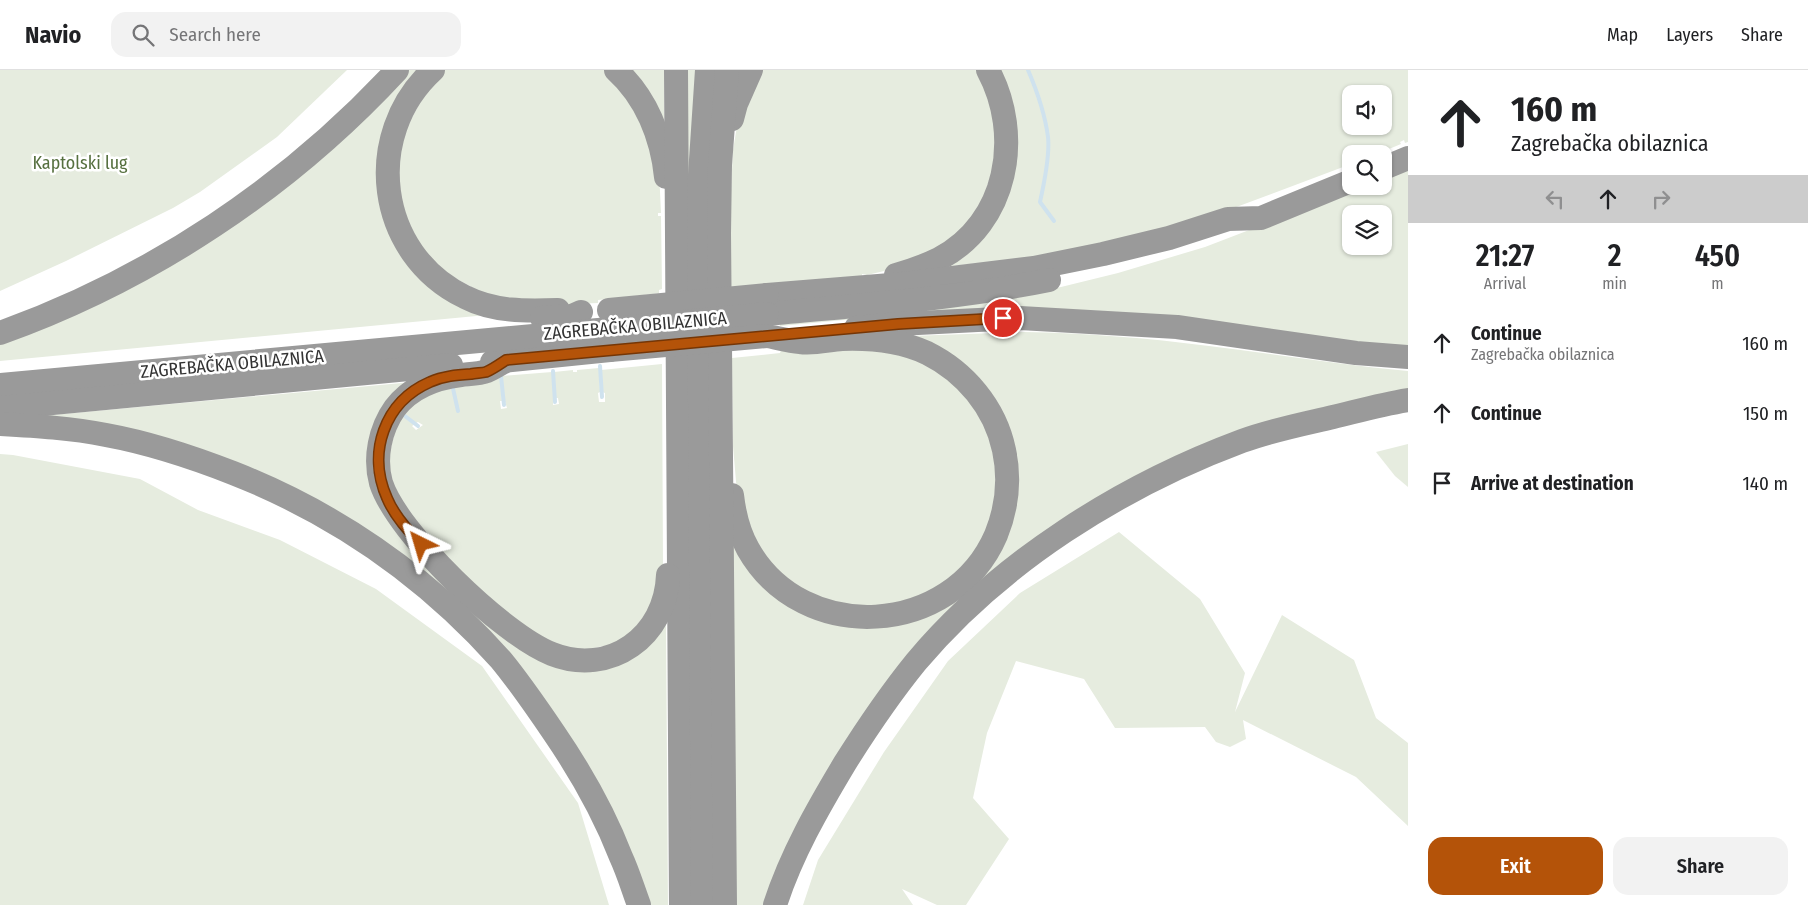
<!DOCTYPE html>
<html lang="en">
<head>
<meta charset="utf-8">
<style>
  :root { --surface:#fff; --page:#f2f2f2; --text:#202124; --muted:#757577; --line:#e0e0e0; --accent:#b45309 }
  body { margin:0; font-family:"Fira Sans Condensed",sans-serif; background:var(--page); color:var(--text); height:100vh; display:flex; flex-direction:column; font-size:19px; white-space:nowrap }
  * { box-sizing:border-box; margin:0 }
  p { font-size:16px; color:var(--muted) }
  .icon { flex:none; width:28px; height:28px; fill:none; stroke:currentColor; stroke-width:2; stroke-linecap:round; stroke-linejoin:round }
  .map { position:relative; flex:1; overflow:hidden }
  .drawer { display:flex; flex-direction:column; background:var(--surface); width:400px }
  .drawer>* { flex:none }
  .top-card { background:#fff; color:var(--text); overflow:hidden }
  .buttons { position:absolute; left:1342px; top:15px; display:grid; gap:10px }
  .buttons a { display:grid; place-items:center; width:50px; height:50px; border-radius:10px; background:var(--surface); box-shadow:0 1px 4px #0004; font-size:25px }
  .pin { position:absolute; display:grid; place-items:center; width:42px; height:42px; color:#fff; margin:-21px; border:2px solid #fff; border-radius:50%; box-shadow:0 1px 5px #0007 }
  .me { position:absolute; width:55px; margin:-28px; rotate:320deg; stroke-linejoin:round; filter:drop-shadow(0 0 4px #0008) }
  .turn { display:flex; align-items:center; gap:18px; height:105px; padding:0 20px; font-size:22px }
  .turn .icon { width:65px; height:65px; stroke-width:2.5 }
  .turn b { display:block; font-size:35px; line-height:42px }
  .lanes { display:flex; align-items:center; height:48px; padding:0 20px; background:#0003; justify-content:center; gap:25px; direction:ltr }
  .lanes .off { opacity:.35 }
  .eta { display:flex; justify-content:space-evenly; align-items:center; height:85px; text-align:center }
  .eta b { font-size:30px; font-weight:600; line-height:35px }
  .primary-button { display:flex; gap:10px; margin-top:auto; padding:10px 20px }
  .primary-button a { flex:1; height:58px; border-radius:15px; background:var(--accent); color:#fff; font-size:20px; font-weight:600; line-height:58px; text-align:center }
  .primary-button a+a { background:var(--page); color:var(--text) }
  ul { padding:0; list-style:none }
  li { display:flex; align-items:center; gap:15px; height:70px; padding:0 20px }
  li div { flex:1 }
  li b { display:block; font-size:19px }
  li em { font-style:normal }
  header { display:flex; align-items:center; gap:30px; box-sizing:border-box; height:70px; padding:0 25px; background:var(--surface); border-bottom:1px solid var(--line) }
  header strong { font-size:24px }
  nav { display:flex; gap:28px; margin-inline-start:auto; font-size:18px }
  .search { width:350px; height:45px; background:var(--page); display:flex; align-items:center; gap:12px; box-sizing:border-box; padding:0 18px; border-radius:15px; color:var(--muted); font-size:19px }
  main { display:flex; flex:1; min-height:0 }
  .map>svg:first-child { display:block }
  .green { fill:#e6ecdf; fill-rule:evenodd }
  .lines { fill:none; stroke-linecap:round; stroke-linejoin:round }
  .stream { stroke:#cfe2ee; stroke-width:4 }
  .highway { stroke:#9a9a9a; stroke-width:24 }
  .highway-bridge { stroke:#9a9a9a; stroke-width:24 }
  .route-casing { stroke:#753606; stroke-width:12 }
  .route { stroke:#b45309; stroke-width:9 }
  .labels { text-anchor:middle; stroke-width:5; stroke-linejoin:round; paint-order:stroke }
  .park-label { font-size:18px; fill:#56703f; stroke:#fff }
  .street-label { font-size:18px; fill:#333; stroke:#fff }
</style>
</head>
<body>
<header>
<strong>Navio</strong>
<div class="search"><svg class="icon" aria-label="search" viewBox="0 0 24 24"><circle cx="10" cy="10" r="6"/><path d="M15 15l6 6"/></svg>Search here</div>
<nav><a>Map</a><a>Layers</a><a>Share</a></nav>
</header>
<main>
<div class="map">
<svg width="1408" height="835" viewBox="0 0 1408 835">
  <rect width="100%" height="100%" fill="#fff"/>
  <!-- green -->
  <g class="green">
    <path d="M0,0h347l-70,67 -77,55 -27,16 -107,53 -66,30z"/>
    <path d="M407,0h16l-8,8 -27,146 99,91 -487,46v-19l147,-68z"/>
    <path d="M445,0h161l24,25 29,75 2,43h-3v3h3l1,73 -3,1v3h3l-64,7v3l-49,2 -48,-3 -66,-34 -35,-54 -3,-68 34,-64z"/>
    <path d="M628,0h36v55z"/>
    <path d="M685,0h13l-12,141z"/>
    <path d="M759,0h219l13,25 7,59 -19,56 -26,30 -56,28 -30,7 -5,-1v2l-131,11v-97l2,-40 4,-24z"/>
    <path d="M997,0h411v72l-3,1 -1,-3 -4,2 1,2 -24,10h-26v10l-120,45 -80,23 -112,25 -98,10 60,-60zM1351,24h33v32h-33z"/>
    <path d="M1408,99v180l-521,-33 -107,10v-5l239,-27 42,-7 57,-14 87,-26 158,-61h21v-8zM1351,144h33v32h-33z"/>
    <path d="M1024,262c62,1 123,6 185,14 66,8 132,19 199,25v23l-243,72 -228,165 -168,274h-38l-2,-374 17,29 125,65 115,-59 22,-132 -98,-98z"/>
    <path d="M853,276l57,9 42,24 30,35 16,43 -1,47 -14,39 -39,43 -47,21h-55l-50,-21 -33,-34 -22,-59 -4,-47 -1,-88 48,-5 1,-3z"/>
    <path d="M662,294l1,203 -3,28 -36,47 -55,11 -59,-33 -103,-102 -22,-49 15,-56 15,11 -3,2 4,4 7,-5 -5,-3 -2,1 -15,-10 2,-4 48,-27 3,14 -2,-14 48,-6 2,25h-2l1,8 6,-1 -4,-13 -1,-19 50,-4 2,26h-1v7l6,-1 -1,-6h-2l-2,-26 19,-2v2h4v-2l22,-2 1,24 -2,1 1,9h6v-9l-3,-1 -1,-22z"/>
    <path d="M413,312l-17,14 -17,103 187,168 100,-45 2,283h-22l-99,-195 -219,-200 -287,-94z"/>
    <path d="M1408,374v43l-13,-11 -19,-24z"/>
    <path d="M0,384l13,1 127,24 58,31 82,30 96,49 106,77 96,137 31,102h-609z"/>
    <path d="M1119,462l81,67 45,74 -10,39 47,-97 72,45 22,58 32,25v83l-52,-49 -113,-57 3,19 -16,8 -14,-5 -11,-15 -90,1 -31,-49 -68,-18 -29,72 -14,65 36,41 -43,66h-29l-35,-16 11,16h-110l15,-45 66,-108 64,-91 72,-68z"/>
  </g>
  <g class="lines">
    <!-- stream -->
    <g class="stream">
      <path d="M1028,0c9,21 17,44 20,67 2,18 -4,47 -8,65l14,19"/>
      <path d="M600,296l2,31"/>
      <path d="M553,301l2,31"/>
      <path d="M501,306l3,29"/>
      <path d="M452,314l6,27"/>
      <path d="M401,343l17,13"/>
    </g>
    <!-- highway -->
    <g class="highway">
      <path d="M433,0c-71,65 -57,184 32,227 29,15 61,14 93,13"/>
      <path d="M616,0c30,27 46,67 50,107"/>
      <path d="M676,0l5,835"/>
      <path d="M732,49l4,-15 15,-34"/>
      <path d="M1384,98l24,-10"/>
      <path d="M896,205c14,-4 29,-9 43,-16 69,-36 84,-124 49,-189"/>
      <path d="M767,225l136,-11 131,-16 69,-14 66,-16 59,-19 33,-1 90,-37"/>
      <path d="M767,244c94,-9 189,-15 282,-34"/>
      <path d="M542,248l30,-2 9,-4"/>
      <path d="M856,258l42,-4 122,-6 157,9 179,26 52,4"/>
      <path d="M0,263c151,-54 289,-146 397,-263"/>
      <path d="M507,290c-7,4 -13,8 -20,11 -8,3 -18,3 -26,4 -25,3 -50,12 -66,33 -15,21 -21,50 -14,75 16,50 122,152 171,171 58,23 114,-18 116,-79"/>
      <path d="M492,292l118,-12"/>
      <path d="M0,315l609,-56"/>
      <path d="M0,338l451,-43"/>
      <path d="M0,354c36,2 71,4 106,11 44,8 86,22 127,38 104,41 194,104 268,187 19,23 36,48 53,73 26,38 50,80 67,124 7,15 12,32 18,48"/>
      <path d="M732,425c2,18 7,38 16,54 55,97 204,88 248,-14 11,-27 14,-57 8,-85 -9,-43 -39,-78 -77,-97 -26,-12 -57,-15 -85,-14 -14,1 -28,5 -42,3 -11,-1 -22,-4 -33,-6"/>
      <path d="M703,835l-4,-670 1,-60 7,-105"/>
      <path d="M725,835l-6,-672 1,-68 7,-95"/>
      <path d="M775,835c16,-50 43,-97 70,-142 22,-35 45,-69 71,-101 84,-100 205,-176 326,-221 30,-11 61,-17 91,-24 25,-6 50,-13 75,-17"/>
    </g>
    <!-- highway-bridge -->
    <g class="highway-bridge">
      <path d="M609,240l158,-15"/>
      <path d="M609,259l158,-15"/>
      <path d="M610,280l157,-14"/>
    </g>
  </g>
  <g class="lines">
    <defs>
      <path id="route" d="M421,474c-13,-13 -27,-29 -34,-46 -20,-45 -3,-96 43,-116 13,-6 27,-7 41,-8 5,-1 11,-1 15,-2 7,-3 14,-8 20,-12l392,-36 105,-6"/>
    </defs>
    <!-- route casing -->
    <use href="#route" class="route-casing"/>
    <!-- route -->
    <use href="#route" class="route"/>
  </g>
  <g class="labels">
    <!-- park labels -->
    <g class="park-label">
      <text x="80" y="99">Kaptolski lug</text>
    </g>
    <!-- street labels -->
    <g class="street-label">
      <text transform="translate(635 256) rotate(-5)" y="6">ZAGREBAČKA OBILAZNICA</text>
      <text transform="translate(232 294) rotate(-5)" y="6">ZAGREBAČKA OBILAZNICA</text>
    </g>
  </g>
</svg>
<div class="buttons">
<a><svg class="icon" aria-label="sound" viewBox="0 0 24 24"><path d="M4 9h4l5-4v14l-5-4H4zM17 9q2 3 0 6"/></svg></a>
<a><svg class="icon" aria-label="search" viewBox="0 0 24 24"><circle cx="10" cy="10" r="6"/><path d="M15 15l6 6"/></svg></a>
<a><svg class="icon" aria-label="layers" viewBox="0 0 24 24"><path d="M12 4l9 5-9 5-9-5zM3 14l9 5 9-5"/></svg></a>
</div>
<div class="pin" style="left:1003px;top:248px;background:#d93025"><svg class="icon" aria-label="arrive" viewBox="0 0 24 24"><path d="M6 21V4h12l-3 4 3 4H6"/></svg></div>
<svg class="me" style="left:421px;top:474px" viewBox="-20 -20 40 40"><path d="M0-17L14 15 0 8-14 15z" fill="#b45309" stroke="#fff" stroke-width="4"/></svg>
</div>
<section class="drawer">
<div class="top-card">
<div class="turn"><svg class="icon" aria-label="ahead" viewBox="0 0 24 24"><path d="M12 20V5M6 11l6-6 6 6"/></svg><div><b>160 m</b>Zagrebačka obilaznica</div></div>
<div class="lanes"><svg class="icon off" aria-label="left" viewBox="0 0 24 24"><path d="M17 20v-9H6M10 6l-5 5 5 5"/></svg><svg class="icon" aria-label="ahead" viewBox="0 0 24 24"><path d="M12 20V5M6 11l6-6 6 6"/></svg><svg class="icon off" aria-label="right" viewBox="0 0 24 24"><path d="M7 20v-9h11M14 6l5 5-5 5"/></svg></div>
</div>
<div class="eta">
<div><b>21:27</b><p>Arrival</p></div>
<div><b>2</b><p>min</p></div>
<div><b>450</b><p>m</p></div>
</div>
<ul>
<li><svg class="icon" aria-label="ahead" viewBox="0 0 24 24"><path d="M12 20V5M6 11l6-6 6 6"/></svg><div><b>Continue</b><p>Zagrebačka obilaznica</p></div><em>160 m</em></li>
<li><svg class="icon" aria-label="ahead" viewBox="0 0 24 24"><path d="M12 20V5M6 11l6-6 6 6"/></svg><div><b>Continue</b></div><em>150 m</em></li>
<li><svg class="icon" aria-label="arrive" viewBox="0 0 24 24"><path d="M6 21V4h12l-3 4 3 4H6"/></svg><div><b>Arrive at destination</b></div><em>140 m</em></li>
</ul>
<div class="primary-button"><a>Exit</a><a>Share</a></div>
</section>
</main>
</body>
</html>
